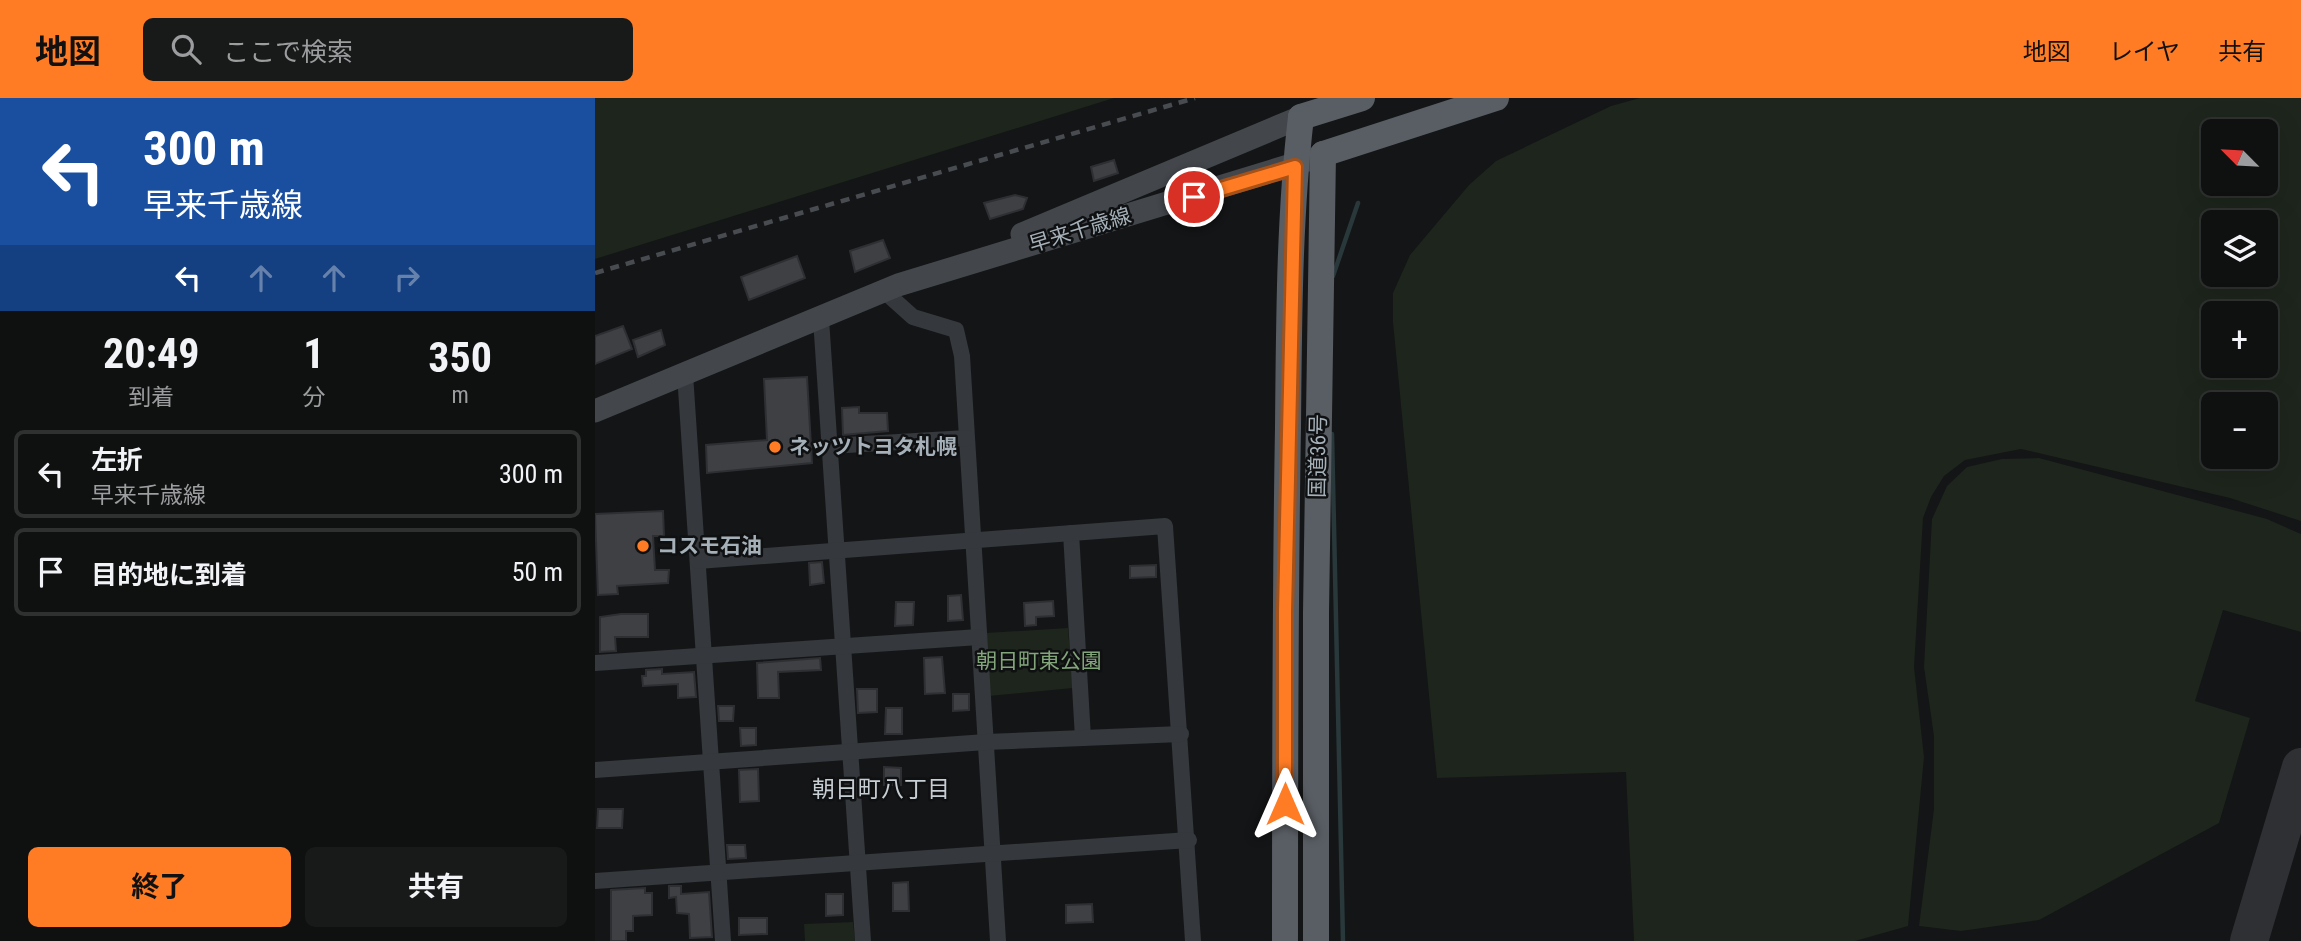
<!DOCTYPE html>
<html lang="ja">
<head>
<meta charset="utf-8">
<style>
  :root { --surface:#0f1010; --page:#181919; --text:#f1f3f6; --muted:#9b9d9f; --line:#2f3030; --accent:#ff7c24 }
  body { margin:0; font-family:"Roboto Condensed","Noto Sans JP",sans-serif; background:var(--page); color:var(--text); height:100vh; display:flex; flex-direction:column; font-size:26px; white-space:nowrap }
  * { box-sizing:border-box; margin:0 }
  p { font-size:23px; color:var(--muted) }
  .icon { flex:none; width:38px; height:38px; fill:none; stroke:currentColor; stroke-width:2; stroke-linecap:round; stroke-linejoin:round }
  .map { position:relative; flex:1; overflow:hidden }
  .panel { display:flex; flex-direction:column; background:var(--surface); width:595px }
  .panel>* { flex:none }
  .banner { background:#1a4fa0; color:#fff; overflow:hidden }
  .needle { width:46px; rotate:294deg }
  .buttons { position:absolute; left:1606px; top:21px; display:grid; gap:14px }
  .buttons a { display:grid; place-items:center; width:77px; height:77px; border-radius:10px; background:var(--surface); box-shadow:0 7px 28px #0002,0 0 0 2px var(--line); font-size:35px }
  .pin { position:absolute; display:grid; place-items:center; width:60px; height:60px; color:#fff; margin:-30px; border:4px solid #fff; border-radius:50%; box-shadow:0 2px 7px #0007 }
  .me { position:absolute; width:77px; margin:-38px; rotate:0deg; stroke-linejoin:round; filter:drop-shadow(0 0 5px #0008) }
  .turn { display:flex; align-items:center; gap:24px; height:147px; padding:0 28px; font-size:32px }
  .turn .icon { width:91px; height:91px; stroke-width:2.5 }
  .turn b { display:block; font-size:49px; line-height:60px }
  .lanes { display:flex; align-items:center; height:66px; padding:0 28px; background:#0003; justify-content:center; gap:35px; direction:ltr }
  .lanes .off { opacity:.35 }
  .eta { display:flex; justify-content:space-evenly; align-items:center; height:119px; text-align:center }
  .eta b { font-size:42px; font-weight:700; line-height:49px }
  .primary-button { display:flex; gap:14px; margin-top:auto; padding:14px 28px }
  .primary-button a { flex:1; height:80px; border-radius:10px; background:var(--accent); color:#111; font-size:28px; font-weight:700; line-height:80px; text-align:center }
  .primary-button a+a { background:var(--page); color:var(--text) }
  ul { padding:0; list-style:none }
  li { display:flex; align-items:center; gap:21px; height:88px; margin:0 14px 10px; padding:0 14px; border:4px solid var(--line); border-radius:10px }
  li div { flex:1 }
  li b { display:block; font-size:26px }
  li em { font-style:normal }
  header { display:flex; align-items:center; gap:42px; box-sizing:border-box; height:98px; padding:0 35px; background:var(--accent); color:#111 }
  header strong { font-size:33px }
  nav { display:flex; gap:38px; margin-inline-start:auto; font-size:24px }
  .search { width:490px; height:63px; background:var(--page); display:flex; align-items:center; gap:18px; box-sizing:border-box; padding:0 24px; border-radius:10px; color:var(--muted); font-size:26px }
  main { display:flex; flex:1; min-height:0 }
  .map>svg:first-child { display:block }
  .green { fill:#1d251c; fill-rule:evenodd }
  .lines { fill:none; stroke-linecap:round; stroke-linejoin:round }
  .stream { stroke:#29383b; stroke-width:4.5 }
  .taxiway { stroke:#2e3034; stroke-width:38 }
  .building { fill:#3e4044; stroke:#2e2f33; stroke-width:2 }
  .minor { stroke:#35383c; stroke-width:16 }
  .secondary { stroke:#43474c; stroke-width:23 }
  .trunk { stroke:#595e64; stroke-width:26 }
  .rail { stroke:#484c51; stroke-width:4.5; stroke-dasharray:9 7; stroke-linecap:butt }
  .route-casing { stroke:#a65117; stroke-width:18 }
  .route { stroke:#ff7c24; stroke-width:12 }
  .poi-dot { fill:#ff7c24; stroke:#0f1011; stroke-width:2.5 }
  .labels { text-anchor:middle; stroke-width:5; stroke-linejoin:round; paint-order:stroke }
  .street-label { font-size:21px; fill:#a5b0b8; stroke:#0f1011 }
  .poi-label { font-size:21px; font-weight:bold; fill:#a5b0b8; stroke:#0f1011; text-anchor:start }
  .park-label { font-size:21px; fill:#83a57a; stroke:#0f1011 }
  .neighbourhood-label { font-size:23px; fill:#c6cdd3; stroke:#0f1011 }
</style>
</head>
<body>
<header>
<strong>地図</strong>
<div class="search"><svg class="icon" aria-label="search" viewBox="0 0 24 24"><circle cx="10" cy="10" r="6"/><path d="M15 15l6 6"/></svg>ここで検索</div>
<nav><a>地図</a><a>レイヤ</a><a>共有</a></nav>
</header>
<main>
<section class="panel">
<div class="banner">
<div class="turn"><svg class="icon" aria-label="left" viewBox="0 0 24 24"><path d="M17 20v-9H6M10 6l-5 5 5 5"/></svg><div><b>300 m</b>早来千歳線</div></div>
<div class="lanes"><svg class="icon" aria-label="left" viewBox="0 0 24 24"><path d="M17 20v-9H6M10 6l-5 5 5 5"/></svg><svg class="icon off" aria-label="ahead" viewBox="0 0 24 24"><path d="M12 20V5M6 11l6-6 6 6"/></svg><svg class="icon off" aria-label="ahead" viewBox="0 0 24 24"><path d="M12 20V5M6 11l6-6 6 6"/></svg><svg class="icon off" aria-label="right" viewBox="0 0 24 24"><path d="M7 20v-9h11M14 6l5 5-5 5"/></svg></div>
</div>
<div class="eta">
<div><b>20:49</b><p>到着</p></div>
<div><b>1</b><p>分</p></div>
<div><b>350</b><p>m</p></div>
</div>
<ul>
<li><svg class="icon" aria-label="left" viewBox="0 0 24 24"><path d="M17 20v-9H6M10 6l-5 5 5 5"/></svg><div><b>左折</b><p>早来千歳線</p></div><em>300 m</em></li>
<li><svg class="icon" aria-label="arrive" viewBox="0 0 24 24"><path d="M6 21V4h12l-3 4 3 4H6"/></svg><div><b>目的地に到着</b></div><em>50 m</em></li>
</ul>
<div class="primary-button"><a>終了</a><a>共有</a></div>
</section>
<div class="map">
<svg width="1706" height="843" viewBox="0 0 1706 843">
  <rect width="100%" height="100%" fill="#141516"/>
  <!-- green -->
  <g class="green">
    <path d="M0,0h519l-519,161z"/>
    <path d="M1045,0h661v423l-71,-23 -209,-49 -56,11 -21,16 -13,21 -8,21 -9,149 10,90 -16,169 -53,15h-221l-8,-169 -189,6 -44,-456v-29l17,-38 59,-70 27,-24 115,-55zM1619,33h52v53h-52zM1619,124h52v53h-52zM1671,215v53h-52v-53zM1671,306v53h-52v-53z"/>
    <path d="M1444,360l228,61 34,15v98l-78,-22 -28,91 55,17 -31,105 -180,97 -78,11 -42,-5 15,-117v-73l-10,-69 8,-148 15,-33 20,-19 35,-8z"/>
    <path d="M473,530l5,60 -84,8 -4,-63z"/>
    <path d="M258,824l2,19h-50l-1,-17z"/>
  </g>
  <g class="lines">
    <!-- stream -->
    <g class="stream">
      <path d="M738,178l25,-73"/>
      <path d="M737,336l11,507"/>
    </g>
    <!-- taxiway -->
    <path class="taxiway" d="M1654,843l52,-174"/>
  </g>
  <!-- building -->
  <g class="building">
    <path d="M519,62l4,13 -24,8 -3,-14z"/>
    <path d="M420,97l12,3 -4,11 -33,10 -6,-16z"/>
    <path d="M288,142l7,18 -35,14 -5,-21z"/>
    <path d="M202,158l8,22 -56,22 -8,-23z"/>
    <path d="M28,228l9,23 -37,15v-28z"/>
    <path d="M66,232l4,15 -27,12 -5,-17z"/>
    <path d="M212,279l5,86 -105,10 -1,-28 61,-5 -3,-61z"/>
    <path d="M264,309v6h28l1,18 -45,4 -1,-27z"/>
    <path d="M68,413l1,25h-11l2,34h14l-1,13 -51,3 1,8 -20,1 -3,-81z"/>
    <path d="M227,464l2,21 -14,2 -1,-22z"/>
    <path d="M561,467v12l-26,1v-12z"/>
    <path d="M366,497l2,25 -15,1v-25z"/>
    <path d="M458,503l1,15 -18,1v8l-11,1 -1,-23z"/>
    <path d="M301,504h18l-1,23 -18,1z"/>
    <path d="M26,516h27v23h-33l1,14 -16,1v-35z"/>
    <path d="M347,559l3,36 -20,1 -1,-36z"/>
    <path d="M225,560l1,12 -43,2 1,26h-21l-1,-35z"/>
    <path d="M67,571v5l32,-2 2,25 -18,1v-14l-35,2 -1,-10h4v-6z"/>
    <path d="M262,591h20v23l-19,1z"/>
    <path d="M358,596h16v16l-16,1z"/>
    <path d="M123,608h16l-1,15h-14z"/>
    <path d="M291,610h16v26h-17z"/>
    <path d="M145,630h16v17l-15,1z"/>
    <path d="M289,669l17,1v17h-17z"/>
    <path d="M163,671l1,32 -19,1 -1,-32z"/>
    <path d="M3,711h25l-1,19h-25z"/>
    <path d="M132,747h18l1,13 -18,1z"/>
    <path d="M313,784l1,29h-16v-28z"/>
    <path d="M74,788h12v8l28,-2 3,45 -22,1 -1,-24 -12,-1 -1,-16 -7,1z"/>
    <path d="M50,790v5h7v22l-19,1v15h-7v10h-15v-51z"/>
    <path d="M231,796h17v21l-17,1z"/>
    <path d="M497,806l1,18 -27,1v-18z"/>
    <path d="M144,820h28v16l-28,1z"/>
  </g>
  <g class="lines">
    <!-- minor -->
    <g class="minor">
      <path d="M289,193l29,26 43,13 6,26 36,585"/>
      <path d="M226,221l42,622"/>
      <path d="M90,276l38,567"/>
      <path d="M235,348l137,-8"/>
      <path d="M476,435l12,205"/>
      <path d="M103,463l467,-35 28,415"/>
      <path d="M0,565l384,-26"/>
      <path d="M0,672l391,-28 195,-8"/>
      <path d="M0,783l594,-41"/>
    </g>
    <!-- secondary -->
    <g class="secondary">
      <path d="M427,136l279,-117"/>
      <path d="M0,313l303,-126 413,-126"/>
    </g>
    <!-- trunk -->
    <g class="trunk">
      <path d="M706,19l61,-19"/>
      <path d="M728,56l173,-56"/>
      <path d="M690,843c0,-171 0,-342 3,-513 1,-104 1,-209 13,-311"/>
      <path d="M721,843v-328l7,-459"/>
    </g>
    <!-- rail -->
    <path class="rail" d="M0,175l600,-175"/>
  </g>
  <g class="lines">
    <defs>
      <path id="route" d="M599,99l101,-30 -10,445v192"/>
    </defs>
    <!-- route casing -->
    <use href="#route" class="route-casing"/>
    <!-- route -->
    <use href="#route" class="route"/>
  </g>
  <!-- markers -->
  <g class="poi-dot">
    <circle cx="180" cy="349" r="7"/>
    <circle cx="48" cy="448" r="7"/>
  </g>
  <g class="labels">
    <!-- street labels -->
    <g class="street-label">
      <text transform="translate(485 132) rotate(-17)" y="7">早来千歳線</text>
      <text transform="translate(723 358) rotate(-89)" y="7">国道36号</text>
    </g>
    <!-- poi labels -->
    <g class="poi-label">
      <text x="194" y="356">ネッツトヨタ札幌</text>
      <text x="62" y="455">コスモ石油</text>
    </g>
    <!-- park labels -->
    <g class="park-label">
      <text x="444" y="570">朝日町東公園</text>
    </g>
    <!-- neighbourhood labels -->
    <g class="neighbourhood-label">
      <text x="286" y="699">朝日町八丁目</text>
    </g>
  </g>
</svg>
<div class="buttons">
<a><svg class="needle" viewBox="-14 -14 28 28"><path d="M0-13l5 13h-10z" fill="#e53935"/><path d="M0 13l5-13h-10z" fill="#9b9d9f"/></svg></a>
<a><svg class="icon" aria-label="layers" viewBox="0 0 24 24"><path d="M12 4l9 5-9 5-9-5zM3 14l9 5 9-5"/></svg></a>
<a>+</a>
<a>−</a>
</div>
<div class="pin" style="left:599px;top:99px;background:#d93025"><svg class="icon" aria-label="arrive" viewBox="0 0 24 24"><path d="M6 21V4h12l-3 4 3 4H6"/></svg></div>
<svg class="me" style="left:690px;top:706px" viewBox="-20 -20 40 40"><path d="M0-17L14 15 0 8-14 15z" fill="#ff7c24" stroke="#fff" stroke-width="4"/></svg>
</div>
</main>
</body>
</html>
